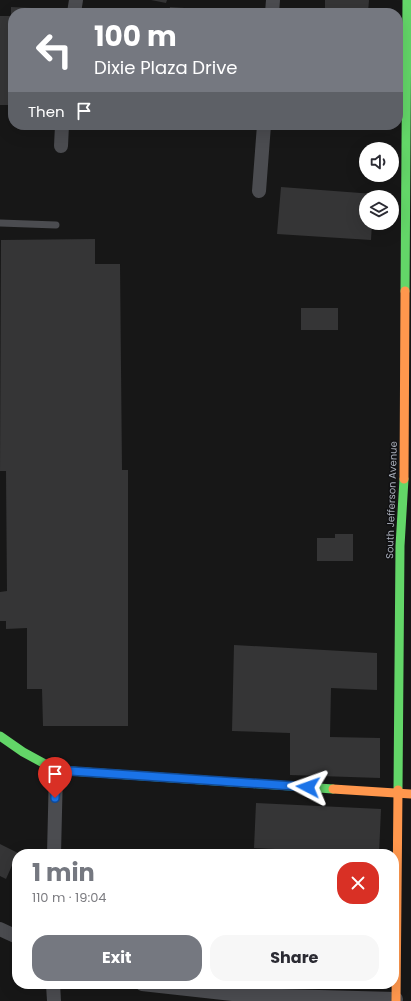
<!DOCTYPE html>
<html lang="en">
<head>
<meta charset="utf-8">
<style>
  :root { --surface:#fff; --page:#f7f7f7; --text:#2b2b33; --muted:#7c7c81; --accent:#757880 }
  body { margin:0; font-family:Poppins,sans-serif; background:var(--page); color:var(--text); height:100vh; display:flex; flex-direction:column; font-size:15px; white-space:nowrap }
  * { box-sizing:border-box; margin:0 }
  p { font-size:13px; color:var(--muted) }
  .icon { flex:none; width:22px; height:22px; fill:none; stroke:currentColor; stroke-width:2; stroke-linecap:round; stroke-linejoin:round }
  .map { position:relative; flex:1; overflow:hidden }
  .panel { position:absolute; left:12px; top:849px; width:387px; height:140px; display:flex; flex-direction:column; background:var(--surface); border-radius:16px; box-shadow:0 4px 16px #0002 }
  .panel>* { flex:none }
  .hud { position:absolute; left:8px; top:8px; width:395px; height:122px; border-radius:16px; box-shadow:0 4px 16px #0002; background:#757880; color:#fff; overflow:hidden }
  .controls { position:absolute; left:359px; top:142px; display:grid; gap:8px }
  .controls a { display:grid; place-items:center; width:40px; height:40px; border-radius:50%; background:var(--surface); box-shadow:0 4px 16px #0002; font-size:20px }
  .pin { position:absolute; display:grid; place-items:center; width:34px; height:34px; color:#fff; margin:-41px -17px; border-radius:50% 50% 50% 0; rotate:-45deg; box-shadow:0 0 4px #0007 }
  .pin .icon { rotate:45deg }
  .me { position:absolute; width:44px; margin:-22px; rotate:274deg; stroke-linejoin:round; filter:drop-shadow(0 0 3px #0008) }
  .turn { display:flex; align-items:center; gap:14px; height:84px; padding:0 20px; font-size:18px }
  .turn .icon { width:52px; height:52px; stroke-width:2.5 }
  .turn b { display:block; font-size:28px; line-height:34px }
  .then { display:flex; align-items:center; height:38px; padding:0 20px; background:#0003; gap:8px; font-size:15px }
  .round { display:grid; place-items:center; flex:none; width:42px; height:42px; border-radius:16px; background:var(--page) }
  .headline { display:flex; align-items:center; justify-content:space-between; height:68px; padding:0 20px }
  h1 { font-size:24px; font-weight:700; line-height:30px; color:var(--accent) }
  .primary-button { display:flex; gap:8px; margin-top:auto; padding:8px 20px }
  .primary-button a { flex:1; height:46px; border-radius:16px; background:var(--accent); color:#fff; font-size:16px; font-weight:700; line-height:46px; text-align:center }
  .primary-button a+a { background:var(--page); color:var(--text) }
  .map>svg:first-child { display:block }
  .building { fill:#353536 }
  .lines { fill:none; stroke-linecap:round; stroke-linejoin:round }
  .lane { stroke:#4b4c50; stroke-width:7 }
  .street { stroke:#4b4c50; stroke-width:14 }
  .fast { stroke:#63d668; stroke-width:9 }
  .slow { stroke:#ff974d; stroke-width:9 }
  .route-casing { stroke:#114b97; stroke-width:10 }
  .route { stroke:#1a73e8; stroke-width:7 }
  .labels { text-anchor:middle; stroke-width:3; stroke-linejoin:round; paint-order:stroke }
  .street-label { font-size:10px; fill:#a8adb8; stroke:#111113 }
</style>
</head>
<body>
<div class="map">
<svg width="411" height="1001" viewBox="0 0 411 1001">
  <rect width="100%" height="100%" fill="#171717"/>
  <!-- building -->
  <g class="building">
    <path d="M151,0h16l-1,3z"/>
    <path d="M325,0h44l-1,13h-38l-5,-2z"/>
    <path d="M11,7l21,1 -1,5h-18v100h-2v-8h-11v-89h11z"/>
    <path d="M170,7l72,5v1h-73z"/>
    <path d="M281,187l93,7v3h-8v26h6l-1,17 -94,-6z"/>
    <path d="M95,239v25h25l2,206h6v256h-85l-1,-37h-15v-61l-21,1v-8h-6v-29l7,-1 -1,-120h-6l1,-231z"/>
    <rect x="301" y="308" width="37" height="22"/>
    <path d="M335,534h18v27h-36v-23h18z"/>
    <path d="M234,645l143,8v37l-46,-2 -1,49 50,1v40l-90,-3v-42l-58,-2z"/>
    <path d="M256,803l125,6 -2,45 -125,-6z"/>
    <path d="M0,844l20,10h-3l-11,25 -6,-3z"/>
  </g>
  <g class="lines">
    <!-- lane -->
    <path class="lane" d="M0,223l56,2"/>
    <!-- street -->
    <g class="street">
      <path d="M74,13l2,-13"/>
      <path d="M272,13l1,-13"/>
      <path d="M61,146l1,-21"/>
      <path d="M259,191l5,-66"/>
      <path d="M54,854l2,-84"/>
      <path d="M0,929l17,8"/>
      <path d="M53,984l1,17"/>
      <path d="M142,984l99,11 155,4"/>
    </g>
    <!-- fast -->
    <g class="fast">
      <path d="M405,291l2,-291"/>
      <path d="M0,736l23,16 33,18 277,19"/>
      <path d="M398,790l2,-244 4,-67"/>
    </g>
    <!-- slow -->
    <g class="slow">
      <path d="M404,479l1,-188"/>
      <path d="M333,789l78,5"/>
      <path d="M396,1001l2,-211"/>
    </g>
  </g>
  <g class="lines">
    <defs>
      <path id="route" d="M55,798l1,-28 252,17"/>
    </defs>
    <!-- route casing -->
    <use href="#route" class="route-casing"/>
    <!-- route -->
    <use href="#route" class="route"/>
  </g>
  <g class="labels">
    <!-- street labels -->
    <g class="street-label">
      <text transform="translate(391 500) rotate(-88)" y="4">South Jefferson Avenue</text>
    </g>
  </g>
</svg>
<div class="controls">
<a><svg class="icon" aria-label="sound" viewBox="0 0 24 24"><path d="M4 9h4l5-4v14l-5-4H4zM17 9q2 3 0 6"/></svg></a>
<a><svg class="icon" aria-label="layers" viewBox="0 0 24 24"><path d="M12 4l9 5-9 5-9-5zM3 14l9 5 9-5"/></svg></a>
</div>
<div class="pin" style="left:55px;top:798px;background:#d93025"><svg class="icon" aria-label="arrive" viewBox="0 0 24 24"><path d="M6 21V4h12l-3 4 3 4H6"/></svg></div>
<svg class="me" style="left:308px;top:787px" viewBox="-20 -20 40 40"><path d="M0-17L14 15 0 8-14 15z" fill="#1a73e8" stroke="#fff" stroke-width="4"/></svg>
<div class="hud">
<div class="turn"><svg class="icon" aria-label="left" viewBox="0 0 24 24"><path d="M17 20v-9H6M10 6l-5 5 5 5"/></svg><div><b>100 m</b>Dixie Plaza Drive</div></div>
<div class="then">Then<svg class="icon" aria-label="arrive" viewBox="0 0 24 24"><path d="M6 21V4h12l-3 4 3 4H6"/></svg></div>
</div>
<section class="panel">
<div class="headline"><div><h1>1 min</h1><p>110 m · 19:04</p></div><a class="round" style="background:#d93025;color:#fff"><svg class="icon" aria-label="close" viewBox="0 0 24 24"><path d="M6 6l12 12M18 6L6 18"/></svg></a></div>
<div class="primary-button"><a>Exit</a><a>Share</a></div>
</section>
</div>
</body>
</html>
